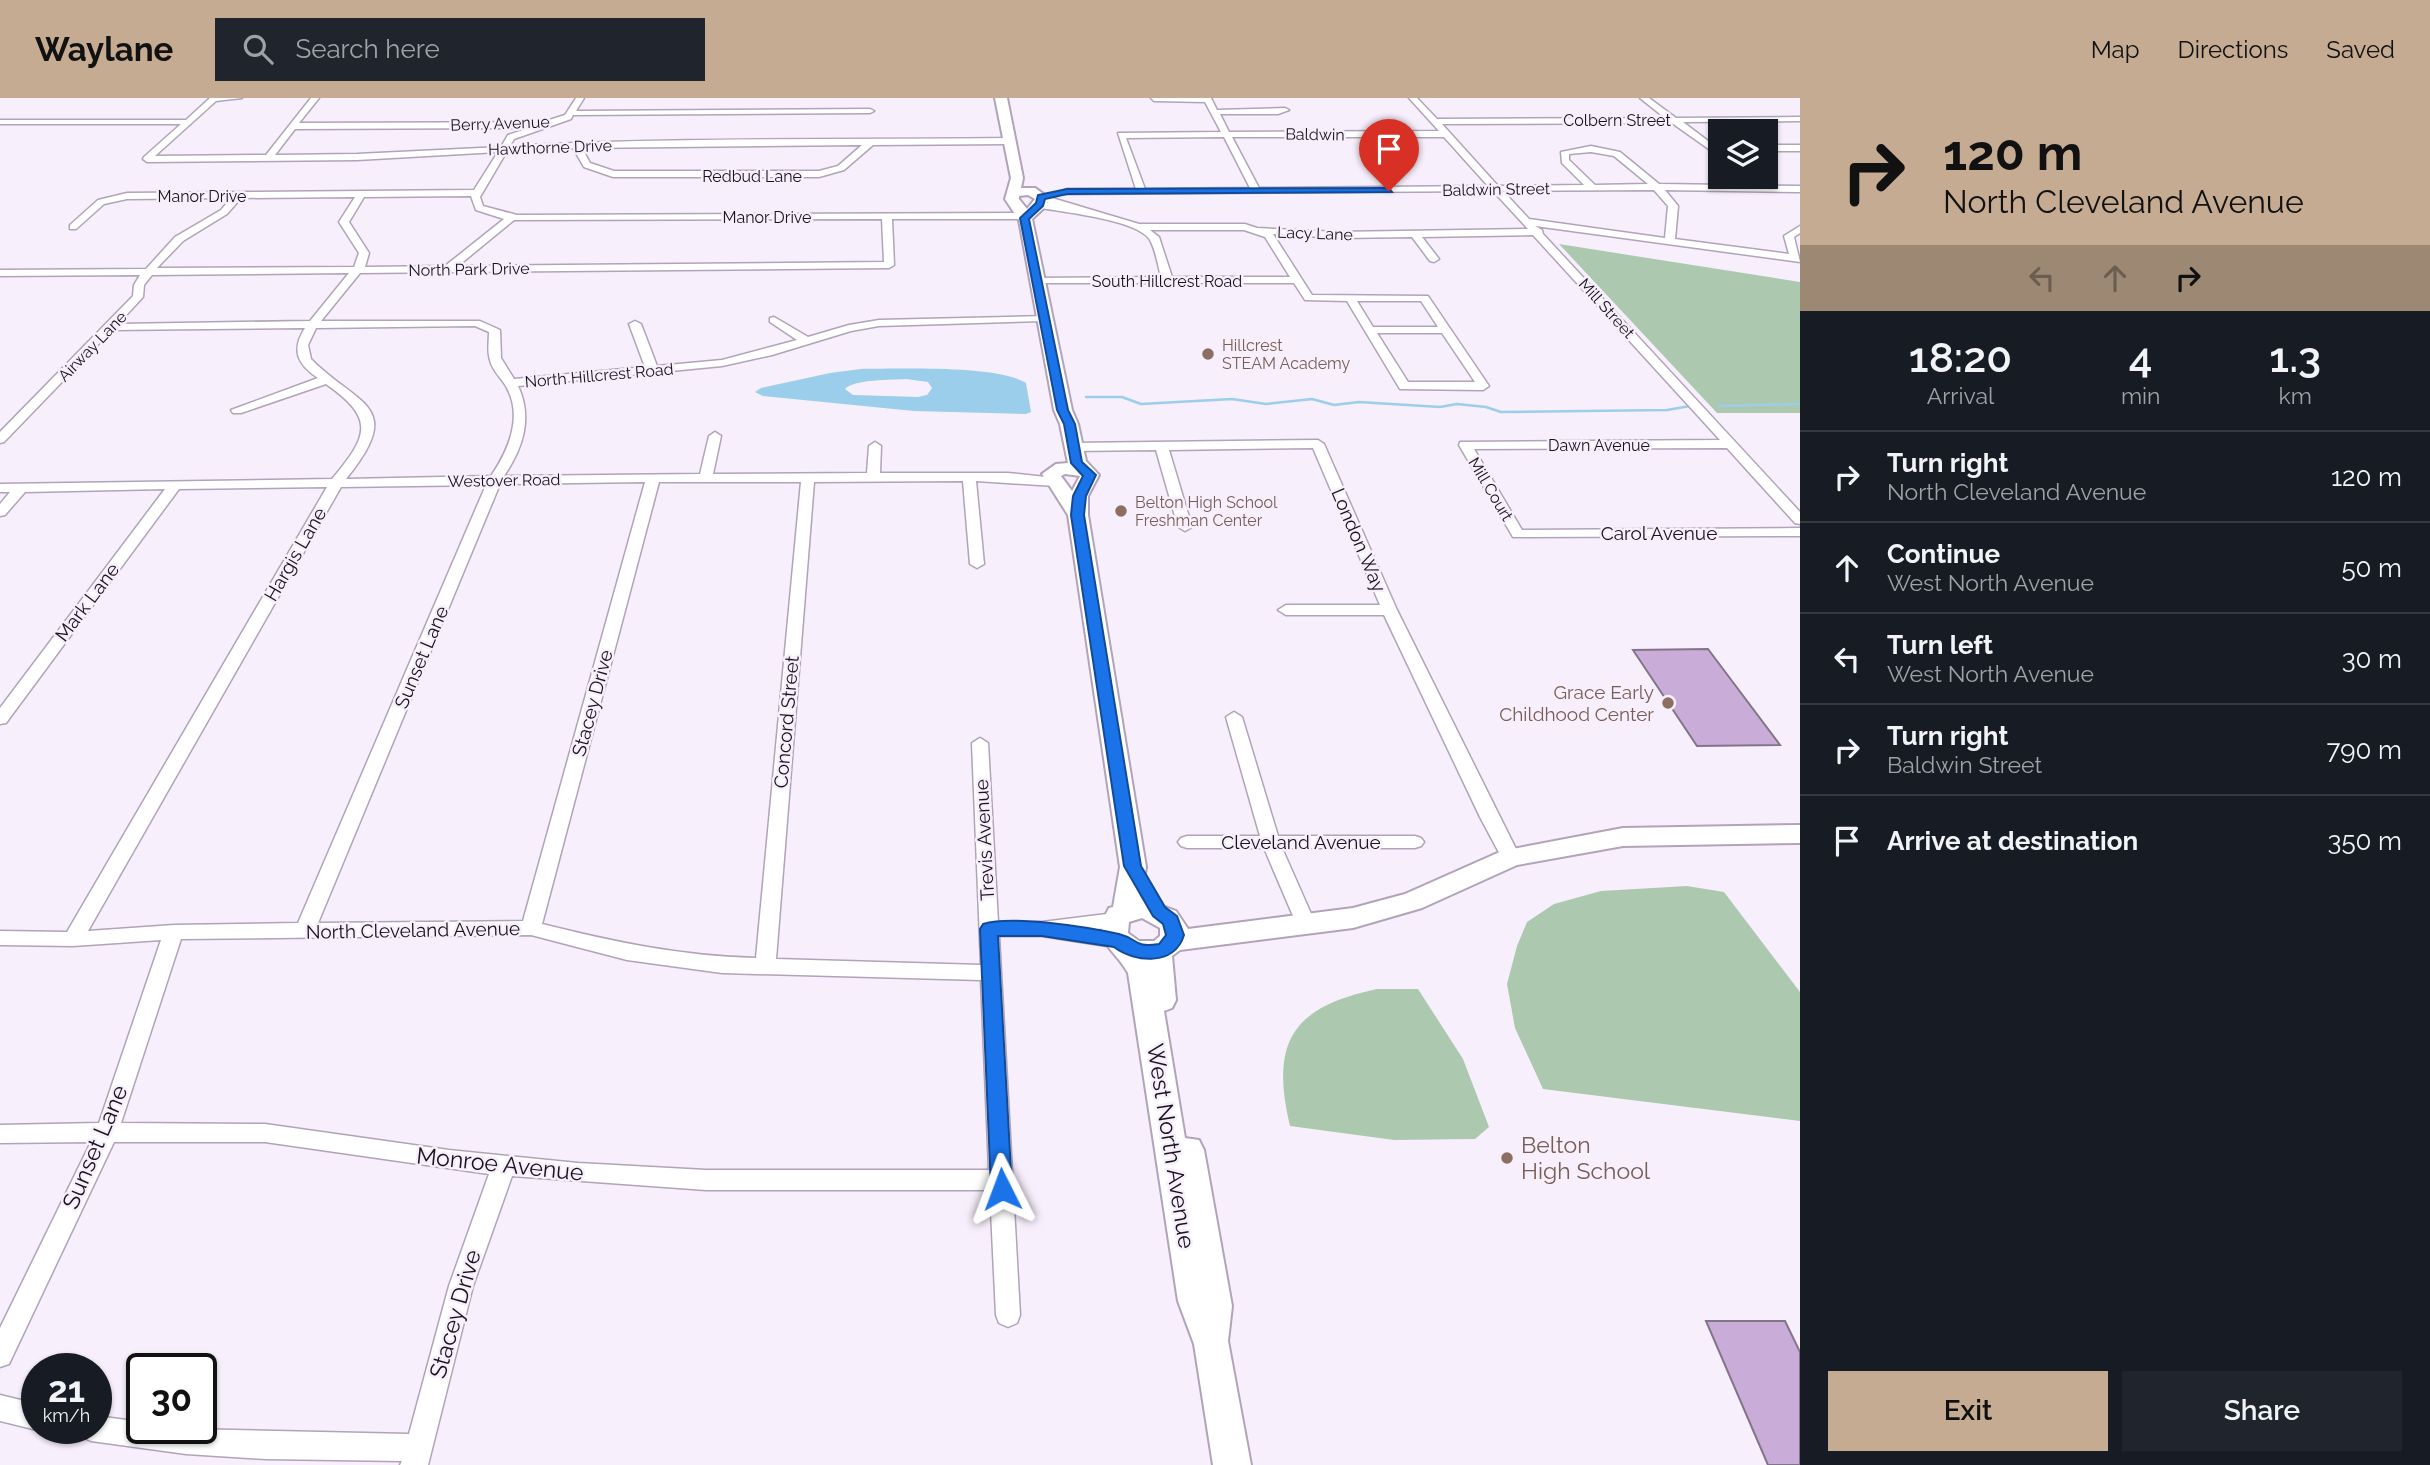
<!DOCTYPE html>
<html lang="en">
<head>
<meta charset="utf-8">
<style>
  :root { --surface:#171b24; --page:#20242c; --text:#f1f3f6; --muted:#9ea1a6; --line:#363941; --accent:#c5ab91 }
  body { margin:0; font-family:Raleway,sans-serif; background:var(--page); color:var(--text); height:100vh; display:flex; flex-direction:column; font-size:26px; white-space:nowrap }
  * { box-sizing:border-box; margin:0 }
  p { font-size:23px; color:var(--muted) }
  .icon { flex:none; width:38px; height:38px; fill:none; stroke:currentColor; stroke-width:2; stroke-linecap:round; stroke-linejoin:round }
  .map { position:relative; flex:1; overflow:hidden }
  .panel { display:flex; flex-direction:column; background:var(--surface); width:630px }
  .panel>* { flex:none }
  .banner { background:#c5ab91; color:#111; overflow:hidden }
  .fabs { position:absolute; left:1708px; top:21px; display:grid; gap:14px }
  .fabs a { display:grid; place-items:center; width:70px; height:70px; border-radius:0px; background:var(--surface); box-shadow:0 2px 5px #0004; font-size:35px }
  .speed { position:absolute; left:21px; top:1255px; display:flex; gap:14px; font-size:35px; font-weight:700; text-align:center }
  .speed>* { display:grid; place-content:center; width:91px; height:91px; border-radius:50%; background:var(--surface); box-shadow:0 2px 5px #0004; line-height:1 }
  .speed small { font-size:18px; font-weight:400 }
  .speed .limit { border:4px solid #111; border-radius:10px; background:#fff; color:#111 }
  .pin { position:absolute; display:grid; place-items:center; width:60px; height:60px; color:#fff; margin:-72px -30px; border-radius:50% 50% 50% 0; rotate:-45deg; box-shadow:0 0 7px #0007 }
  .pin .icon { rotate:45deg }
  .me { position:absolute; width:77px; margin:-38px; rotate:357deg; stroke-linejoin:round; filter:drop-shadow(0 0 5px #0008) }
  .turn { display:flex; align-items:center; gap:24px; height:147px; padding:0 28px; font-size:32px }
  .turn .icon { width:91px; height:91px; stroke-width:2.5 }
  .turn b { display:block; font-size:49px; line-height:60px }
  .lanes { display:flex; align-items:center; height:66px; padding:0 28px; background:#0003; justify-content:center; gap:35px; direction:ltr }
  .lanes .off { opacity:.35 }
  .eta { display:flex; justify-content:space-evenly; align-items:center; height:119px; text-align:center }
  .eta b { font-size:42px; font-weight:600; line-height:49px }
  .action { display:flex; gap:14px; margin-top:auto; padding:14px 28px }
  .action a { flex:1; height:80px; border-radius:0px; background:var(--accent); color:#111; font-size:28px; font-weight:600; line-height:80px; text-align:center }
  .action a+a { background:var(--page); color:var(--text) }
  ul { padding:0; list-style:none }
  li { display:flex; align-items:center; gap:21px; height:91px; padding:0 28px; border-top:2px solid var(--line) }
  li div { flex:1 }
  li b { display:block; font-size:26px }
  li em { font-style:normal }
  header { display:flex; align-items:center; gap:42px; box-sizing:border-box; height:98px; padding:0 35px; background:var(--accent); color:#111 }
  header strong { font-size:33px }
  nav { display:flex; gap:38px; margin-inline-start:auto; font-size:24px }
  .search { width:490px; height:63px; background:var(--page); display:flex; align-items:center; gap:18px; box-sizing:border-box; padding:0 24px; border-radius:0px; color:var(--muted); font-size:26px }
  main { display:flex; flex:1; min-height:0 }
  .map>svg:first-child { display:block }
  .green { fill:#acc9b0 }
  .water { fill:#9bceea; fill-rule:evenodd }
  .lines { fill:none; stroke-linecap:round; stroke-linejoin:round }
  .stream { stroke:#9bceea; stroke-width:2.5 }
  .building { fill:#c9add8; stroke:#827589; stroke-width:2 }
  .street-casing { stroke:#b1a3b9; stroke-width:3 }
  .secondary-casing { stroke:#b1a3b9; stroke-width:4 }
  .street { fill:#fff; fill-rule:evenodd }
  .secondary { fill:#fff; fill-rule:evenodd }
  .route { fill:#1a73e8; stroke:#114b97; stroke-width:2 }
  .education-dot { fill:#8d6e63; stroke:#f7effc; stroke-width:2.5 }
  .labels { text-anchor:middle; stroke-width:5; stroke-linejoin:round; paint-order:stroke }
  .far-street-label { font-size:16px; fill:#19141c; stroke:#f7effc }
  .far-education-label { font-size:16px; fill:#785e54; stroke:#f7effc; text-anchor:start }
  .street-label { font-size:19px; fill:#19141c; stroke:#f7effc }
  .education-label { font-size:19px; fill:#785e54; stroke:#f7effc; text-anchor:end }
  .near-education-label { font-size:23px; fill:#785e54; stroke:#f7effc; text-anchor:start }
  .near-street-label { font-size:23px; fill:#19141c; stroke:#f7effc }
</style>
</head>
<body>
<header>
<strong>Waylane</strong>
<div class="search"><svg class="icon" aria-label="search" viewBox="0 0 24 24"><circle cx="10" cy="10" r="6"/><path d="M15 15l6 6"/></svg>Search here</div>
<nav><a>Map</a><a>Directions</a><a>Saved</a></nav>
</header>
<main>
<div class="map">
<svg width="1800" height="1367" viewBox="0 0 1800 1367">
  <rect width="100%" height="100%" fill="#f7effc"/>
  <!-- green -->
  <g class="green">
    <path d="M1559,146l241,38v131h-83z"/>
    <path d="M1687,788l37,6 76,100v129l-257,-32 -28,-61 -8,-44 10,-38 10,-24 27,-18 47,-13z"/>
    <path d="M1377,891h41l45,70 26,68 -14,12 -81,1 -104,-14c-20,-84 2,-119 87,-137z"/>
  </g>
  <!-- water -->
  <path class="water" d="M861,271c36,0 137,-4 165,14l5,29 -5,2 -112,-3 -151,-15 -8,-4 6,-4 69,-15zM906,281l22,3 4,6 -5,7 -9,2 -65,-2 -8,-6c9,-10 47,-9 61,-10z"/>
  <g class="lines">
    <!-- stream -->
    <g class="stream">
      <path d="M1086,299h36l19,7 91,-5 34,5 46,-5 22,6 25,-3 81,5 17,-3 29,3 15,5 166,-2 23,-4"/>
      <path d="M1719,308l81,-2"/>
    </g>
  </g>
  <!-- building -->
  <g class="building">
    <path d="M1708,551l72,96 -83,1 -64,-96z"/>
    <path d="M1706,1223h79l15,31v113h-32z"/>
  </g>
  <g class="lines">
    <defs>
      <g id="street">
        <path d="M210,0h32l-26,3 -61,55 111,-1 45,-57h8l-20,25 244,-1 22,-7 11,-17h8l-8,13 294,-2 4,2 -4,2 -297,2 -2,4 -57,20 -4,7c166,-9 333,-6 499,-8l4,3 -4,3 -136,1 -29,25 -25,7h-206l-29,-10 -11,-19 -66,3 -27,46 3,9 34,9 504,-2 5,3 -5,3h-129l2,46 -5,3 -529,5 -39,48h159l20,9 1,28 13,21 131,-12 -16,-43 6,-3 6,3 16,42 65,-6 75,-20 -27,-18v-4l4,-1 34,20 41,-12 30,-5 167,-4v4l-4,1 -163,5 -28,5 -79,24 -50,11 -204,20c15,32 5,62 -14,90l196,-2 9,-38 6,-4 6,4 -8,38 154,-1 2,-27 6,-4 6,4 -1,27h128l47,5 7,4 -7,4 -79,-5 8,83 -7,4 -7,-4 -7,-83 -149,1 -38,477 205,6 -9,-222 8,-5 8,5 10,179h44l73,-9 7,2 3,5 -3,5 -29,5 33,6 3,5 -3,5 -7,2 -77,-12h-43l21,379 -3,8 -9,4 -9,-4 -3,-8 -6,-125h-284l-194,-14 -39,110 -45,179h-28l2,-4 -136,-2 -80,-5 -95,-13 -9,-4 -4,-9h18v-12l46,6v6l267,6 40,-148 40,-112 -224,-32h-151l-105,222 -9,3v-39l91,-186 -91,1v-18l99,-2 62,-183 -88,6 -73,-1v-14l67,1 260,-445 -148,2 -173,234 -6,1v-16l165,-219 -140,3 -20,23 -5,1v-12l10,-12h-10v-8l332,-5c36,-43 44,-60 -6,-95l-85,29h-8l-2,-3 87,-32c-21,-14 -27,-28 -13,-50l-193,2 -108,112 -4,1v-11l133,-136 1,-11 6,-10 -140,1v-6l146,-1 29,-32 46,-27 10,-12 -104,1 -23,5 -28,25h-6v-4l28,-25 29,-7 347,-3 24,-38 -141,8 -210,2 -4,-3 1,-2 37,-33h-181v-4h186zM529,30l-21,7 -7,12 -144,7 -82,1 20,-26zM862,47l-24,21 -19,5h-205l-24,-8 -8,-15zM471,98l5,14 28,9 -59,47 -80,1 4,-14 -20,-31 15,-25zM355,99l-16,25 20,31 -5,14 -197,1 26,-27 44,-27 14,-16zM882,121l2,43 -426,4 56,-46zM349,175l-39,48 -192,3 25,-27 1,-12 8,-10zM475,228l14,6c0,9 -2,19 1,28 2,11 12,18 17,28 16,30 1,63 -16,88l-145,3c61,-75 11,-73 -35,-120l-3,-14 8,-17zM645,384l-122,439 -205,2 182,-439zM659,384h142l-45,476c-76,-2 -141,-16 -214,-34zM486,387l-188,438 -124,2 -86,6 253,-444zM531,837l96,25 95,13 259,7 8,190h-283l-128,-7 -129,-13 -184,-26 -144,-1 60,-184z"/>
        <path d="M1151,0h60l6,12 68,-2 4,2 -11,4h-58l9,18 210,-1 -30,-33h8l20,21 228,-1 -25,-20h9l27,20 124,-1v4l-117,1 37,28v7l-48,-34 -230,1 56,62 86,-1 -22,-22 -1,-11 30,-6 29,6 39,32 141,2v6l-135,-2 13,16 -3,33 114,15 -5,-18 16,-10v7l-6,4 6,25 -265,-36 7,4 1,4 257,278v12l-5,-1 -68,-75 -253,1 48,81 278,-2v8l-287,1 -54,-92 1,-3 260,-2 -187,-205 -111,2 17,22 -5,3 -4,-1 -18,-24 -74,1 -65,-4 39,61 116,1 61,90 -6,4 -83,-1 -53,-88 -42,-1 -11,-17h-263v-4l4,-1 126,-1c-3,-11 -5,-26 -11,-37 -12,-21 -91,-28 -114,-33v-4h13l-12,-5 5,-3 97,29h106l12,4 81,4 190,-3 -35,-38 -429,3v-4l3,-1h69l-18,-56 103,-1 -16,-30 -51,-1zM1224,39l26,51 -105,1 -19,-51zM1232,39h212l44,49 -229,2zM1591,54l23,4 34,28 -53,1 -26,-25v-6zM1654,92l14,16 -3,32 -136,-19 -26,-28zM1150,132h94l21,7 25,40h-118l-13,-40zM1357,203h64l17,26h-65zM1377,235h65l33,49h-67z"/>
        <rect x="1766" y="47" width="34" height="6"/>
        <path d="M1318,342l6,4 73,166 123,247 -2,5h-14l-24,-45 -96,-202h-98l-8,-5 8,-5h94l-67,-157 -144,2 23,77 -7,4 -7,-4 -22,-77 -84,1 -6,-4 6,-4z"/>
        <path d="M1234,614l8,5 36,119h137l6,2 3,4 -3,4 -6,2h-133l34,77 -3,5h-14l-35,-82h-77l-6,-2 -3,-4 3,-4 6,-2h73l-34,-119z"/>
        <path d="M0,1297l37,9v24h5l-5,2 -37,-9z"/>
      </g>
      <path id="secondary" d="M995,0h12l16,80 -2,10h14l14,10 -4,9 -13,12 40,191 6,14 8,37 13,14 -11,21v19l58,352 -5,31 35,13 12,18 165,-21 52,-14 97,-43 121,-23 177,-3v18l-177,3 -106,19 -95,43 -69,20 -173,22 -8,6 4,44 -4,8 -8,3 21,127 14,2 5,10 28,156 -4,35 23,124h-38l-19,-121 -16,-43 -50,-328c-15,-27 -38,-31 -19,-65l4,-1 7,-40 -52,-352 -26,-41 14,-10 12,-1 -8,-39 -6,-14 -35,-190 -14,-21 6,-21zM1028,97l7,4 -8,10 -8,-10v-3zM1065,376l15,2 -8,15 -11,-15zM1142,820l18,10v8l-6,5h-15l-11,-8 1,-11z"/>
    </defs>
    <!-- street casing -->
    <use href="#street" class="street-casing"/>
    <!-- secondary casing -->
    <use href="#secondary" class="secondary-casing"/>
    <!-- street -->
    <use href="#street" class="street"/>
    <!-- secondary -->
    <use href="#secondary" class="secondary"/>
  </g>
  <!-- route -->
  <path class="route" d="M1389,90l3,4 -325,2 -22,5 -2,7 -14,13 39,191 7,14 7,38 14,13 -10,21 -2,19 57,351 24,41 12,9 7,19c-9,31 -49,28 -70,12l-72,-11h-44l14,253 -3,6 -7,3 -8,-3 -3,-6 -11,-260 3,-5c30,-9 104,3 136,10 20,5 14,14 40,10l7,-9 -3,-11 -10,-8 -29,-50 -53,-351 2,-19 10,-20 -12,-13 -7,-39 -7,-14 -37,-192 16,-15 2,-8 29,-6z"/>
  <!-- markers -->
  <g class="education-dot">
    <circle cx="1208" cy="256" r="7"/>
    <circle cx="1121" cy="413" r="7"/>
    <circle cx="1668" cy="605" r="7"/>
    <circle cx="1507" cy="1060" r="7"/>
  </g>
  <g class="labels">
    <!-- far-street labels -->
    <g class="far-street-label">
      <text x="1617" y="28">Colbern Street</text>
      <text transform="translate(500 25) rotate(-2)" y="6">Berry Avenue</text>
      <text transform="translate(1315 36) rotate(1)" y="6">Baldwin</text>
      <text transform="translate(550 49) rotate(-2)" y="6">Hawthorne Drive</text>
      <text x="752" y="84">Redbud Lane</text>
      <text transform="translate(1496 91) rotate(-1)" y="6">Baldwin Street</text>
      <text x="202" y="104">Manor Drive</text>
      <text x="767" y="125">Manor Drive</text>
      <text transform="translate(1315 135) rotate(2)" y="6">Lacy Lane</text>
      <text transform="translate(469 171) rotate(-1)" y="6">North Park Drive</text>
      <text x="1167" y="189">South Hillcrest Road</text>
      <text transform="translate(1607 210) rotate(48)" y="6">Mill Street</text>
      <text transform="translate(92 248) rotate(-46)" y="6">Airway Lane</text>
      <text transform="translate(599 277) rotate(-5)" y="6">North Hillcrest Road</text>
      <text x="1599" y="353">Dawn Avenue</text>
      <text transform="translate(504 382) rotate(-1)" y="6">Westover Road</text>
      <text transform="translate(1491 391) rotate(59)" y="6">Mill Court</text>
    </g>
    <!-- far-education labels -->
    <g class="far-education-label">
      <text x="1222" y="253">Hillcrest<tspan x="1222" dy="18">STEAM Academy</tspan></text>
      <text x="1135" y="410">Belton High School<tspan x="1135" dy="18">Freshman Center</tspan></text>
    </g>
    <!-- street labels -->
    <g class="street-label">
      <text x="1659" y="442">Carol Avenue</text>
      <text transform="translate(1359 442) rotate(67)" y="7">London Way</text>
      <text transform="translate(295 456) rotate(-60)" y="7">Hargis Lane</text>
      <text transform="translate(87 504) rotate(-53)" y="7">Mark Lane</text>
      <text transform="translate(421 559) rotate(-67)" y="7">Sunset Lane</text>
      <text transform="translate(592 605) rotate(-75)" y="7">Stacey Drive</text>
      <text transform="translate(786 624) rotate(-85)" y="7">Concord Street</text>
      <text transform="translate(984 742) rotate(-93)" y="7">Trevis Avenue</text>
      <text x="1301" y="751">Cleveland Avenue</text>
      <text transform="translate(413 832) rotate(-1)" y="7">North Cleveland Avenue</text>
    </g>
    <!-- education labels -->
    <g class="education-label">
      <text x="1654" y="601">Grace Early<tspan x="1654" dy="22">Childhood Center</tspan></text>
    </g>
    <!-- near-education labels -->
    <g class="near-education-label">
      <text x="1521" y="1055">Belton<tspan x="1521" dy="26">High School</tspan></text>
    </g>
    <!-- near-street labels -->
    <g class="near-street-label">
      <text transform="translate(1171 1048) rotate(81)" y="8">West North Avenue</text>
      <text transform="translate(95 1049) rotate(-67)" y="8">Sunset Lane</text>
      <text transform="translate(500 1066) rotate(6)" y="8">Monroe Avenue</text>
      <text transform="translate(455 1216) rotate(-74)" y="8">Stacey Drive</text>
    </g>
  </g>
</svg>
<div class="fabs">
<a><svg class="icon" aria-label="layers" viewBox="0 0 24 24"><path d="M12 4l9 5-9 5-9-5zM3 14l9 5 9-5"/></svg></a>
</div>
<div class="speed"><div>21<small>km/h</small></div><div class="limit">30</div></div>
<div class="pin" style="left:1389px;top:93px;background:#d93025"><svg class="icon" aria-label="arrive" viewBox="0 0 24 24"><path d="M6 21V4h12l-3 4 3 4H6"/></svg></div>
<svg class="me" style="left:1002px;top:1091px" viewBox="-20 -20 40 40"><path d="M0-17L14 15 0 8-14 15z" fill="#1a73e8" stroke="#fff" stroke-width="4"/></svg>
</div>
<section class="panel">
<div class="banner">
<div class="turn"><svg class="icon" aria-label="right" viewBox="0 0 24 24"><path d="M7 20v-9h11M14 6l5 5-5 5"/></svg><div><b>120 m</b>North Cleveland Avenue</div></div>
<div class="lanes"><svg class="icon off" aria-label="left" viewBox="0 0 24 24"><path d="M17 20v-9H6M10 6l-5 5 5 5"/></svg><svg class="icon off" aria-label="ahead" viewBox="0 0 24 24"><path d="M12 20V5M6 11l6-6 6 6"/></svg><svg class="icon" aria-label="right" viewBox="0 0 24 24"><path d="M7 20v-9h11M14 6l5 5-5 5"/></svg></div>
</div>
<div class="eta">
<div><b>18:20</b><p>Arrival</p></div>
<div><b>4</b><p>min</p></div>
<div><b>1.3</b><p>km</p></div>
</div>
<ul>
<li><svg class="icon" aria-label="right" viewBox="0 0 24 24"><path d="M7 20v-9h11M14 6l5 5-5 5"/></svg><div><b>Turn right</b><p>North Cleveland Avenue</p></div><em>120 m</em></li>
<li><svg class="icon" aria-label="ahead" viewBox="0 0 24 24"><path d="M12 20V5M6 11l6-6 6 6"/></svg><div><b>Continue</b><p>West North Avenue</p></div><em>50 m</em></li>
<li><svg class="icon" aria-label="left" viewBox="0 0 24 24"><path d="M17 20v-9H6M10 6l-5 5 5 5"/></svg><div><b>Turn left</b><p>West North Avenue</p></div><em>30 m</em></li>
<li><svg class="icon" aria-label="right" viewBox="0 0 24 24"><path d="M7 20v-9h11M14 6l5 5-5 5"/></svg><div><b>Turn right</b><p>Baldwin Street</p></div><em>790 m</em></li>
<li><svg class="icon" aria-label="arrive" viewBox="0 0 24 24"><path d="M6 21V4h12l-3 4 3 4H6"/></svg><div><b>Arrive at destination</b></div><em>350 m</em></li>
</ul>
<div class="action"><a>Exit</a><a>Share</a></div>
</section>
</main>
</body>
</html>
